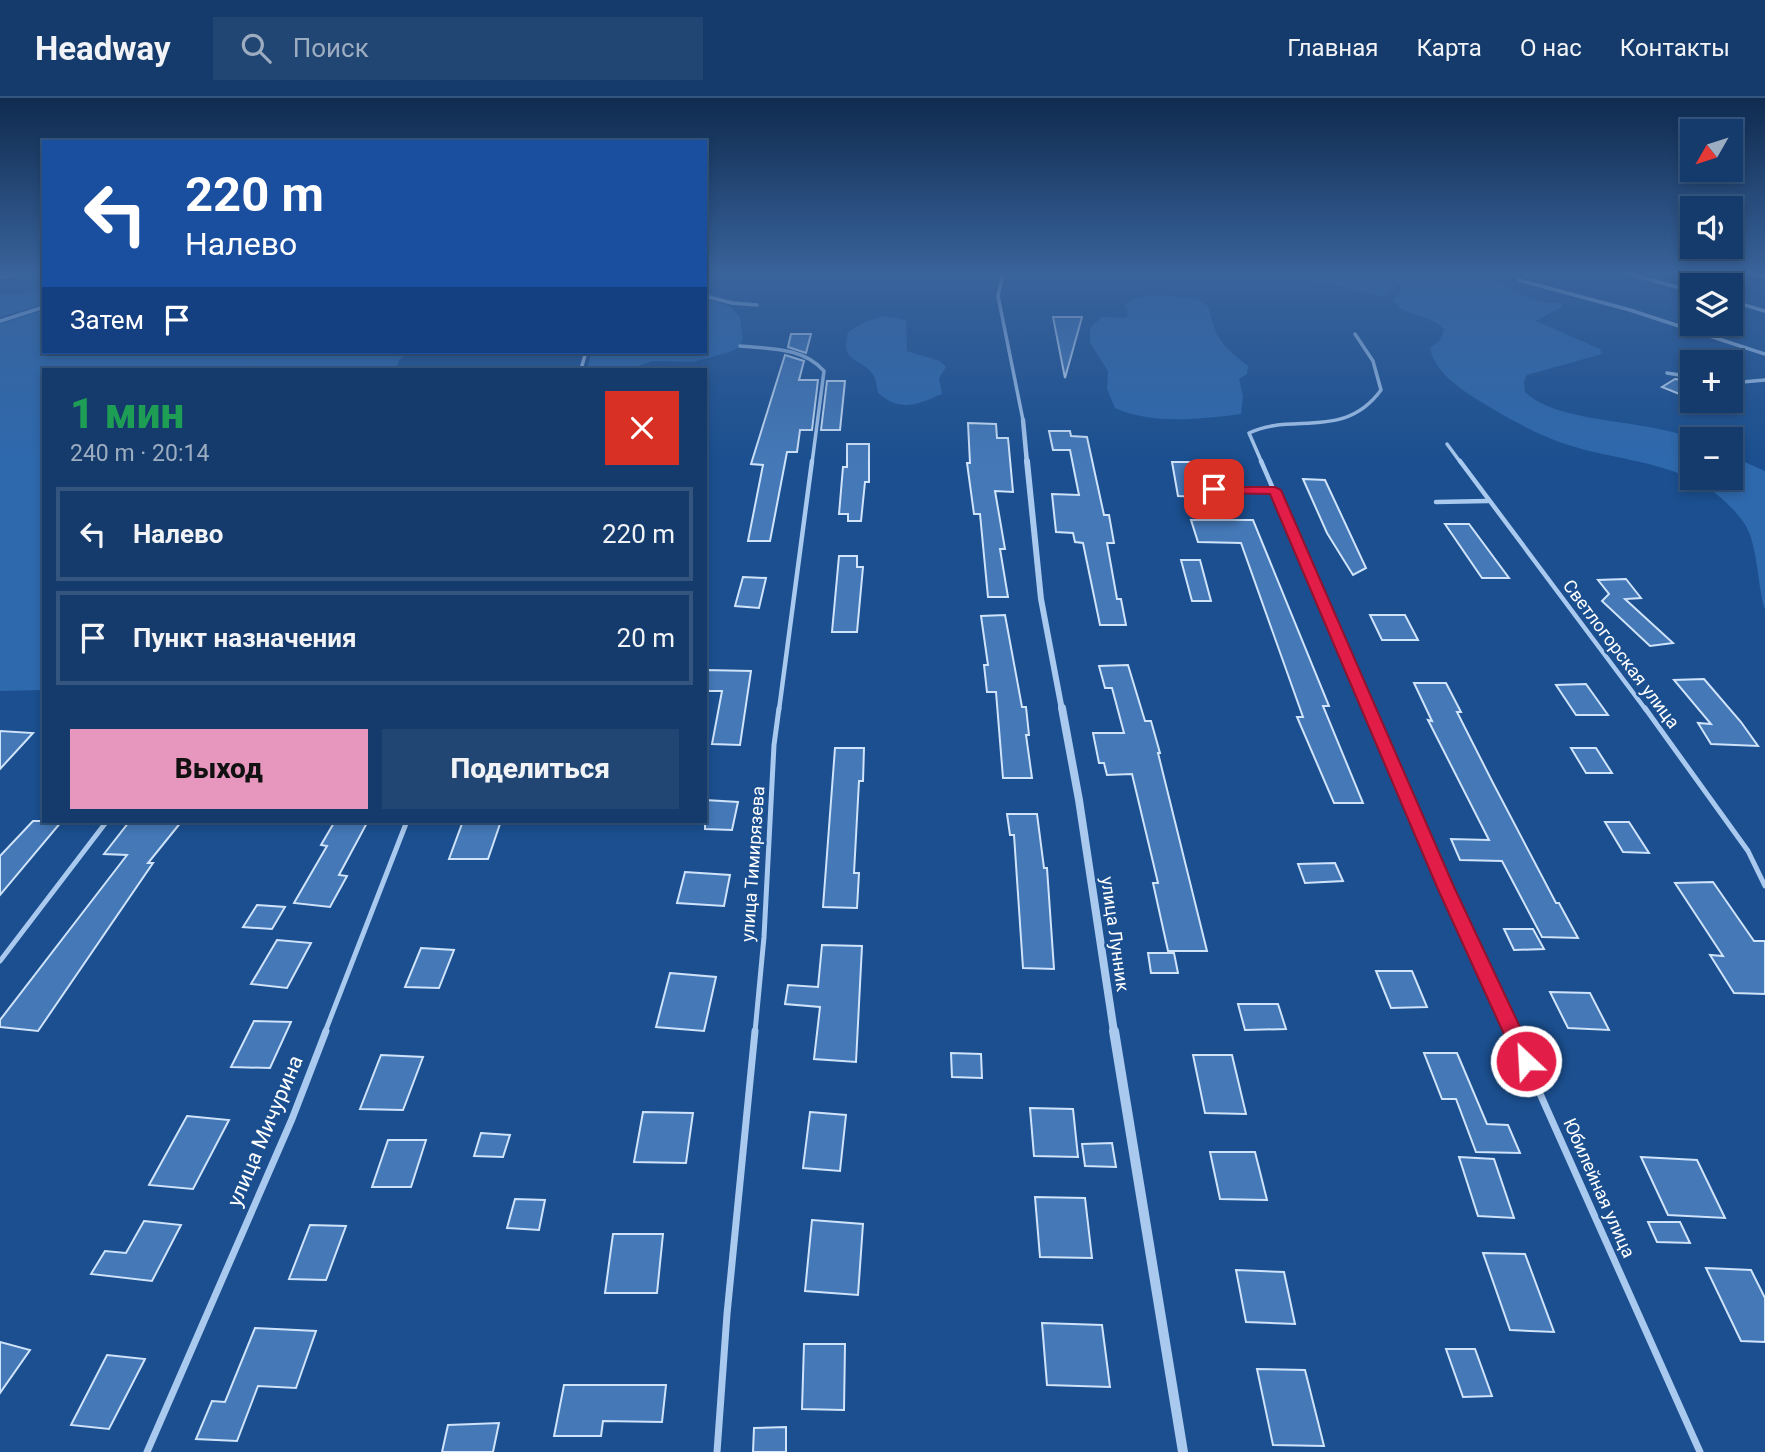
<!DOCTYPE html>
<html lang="ru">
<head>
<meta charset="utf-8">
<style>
  :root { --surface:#143b6b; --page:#214673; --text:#f1f3f6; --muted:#9dadc1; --line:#33557e; --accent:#e797bd }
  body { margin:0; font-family:Roboto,sans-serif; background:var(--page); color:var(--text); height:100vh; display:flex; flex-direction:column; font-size:26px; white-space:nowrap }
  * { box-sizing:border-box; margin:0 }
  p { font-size:23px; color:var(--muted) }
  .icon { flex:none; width:38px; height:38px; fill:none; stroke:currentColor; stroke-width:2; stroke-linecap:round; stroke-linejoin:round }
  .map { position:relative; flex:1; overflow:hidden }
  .panel { position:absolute; left:42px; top:270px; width:665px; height:455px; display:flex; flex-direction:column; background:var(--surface); border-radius:0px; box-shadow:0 4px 10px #0003,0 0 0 2px var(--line) }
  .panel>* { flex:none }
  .top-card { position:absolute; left:42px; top:42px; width:665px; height:214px; border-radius:0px; box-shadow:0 4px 10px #0003,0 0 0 2px var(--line); background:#1a4fa0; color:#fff; overflow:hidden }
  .needle { width:46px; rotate:231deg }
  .fabs { position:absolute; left:1680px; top:21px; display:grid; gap:14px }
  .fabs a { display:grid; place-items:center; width:63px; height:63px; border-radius:0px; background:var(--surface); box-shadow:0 4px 10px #0003,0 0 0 2px var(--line); font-size:35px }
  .pin { position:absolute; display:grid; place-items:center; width:60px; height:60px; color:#fff; margin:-30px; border-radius:14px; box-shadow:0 4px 10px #0006 }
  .me { position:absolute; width:77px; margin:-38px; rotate:335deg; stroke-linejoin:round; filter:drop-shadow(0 0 5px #0008) }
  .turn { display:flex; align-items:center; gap:24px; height:147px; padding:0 28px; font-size:32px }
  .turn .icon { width:91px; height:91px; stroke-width:2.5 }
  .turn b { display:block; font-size:49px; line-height:60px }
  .then { display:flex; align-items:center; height:66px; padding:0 28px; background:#0003; gap:14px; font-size:26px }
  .round { display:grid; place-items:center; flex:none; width:74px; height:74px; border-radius:0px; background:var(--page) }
  .overview { display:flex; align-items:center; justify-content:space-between; height:119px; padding:0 28px }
  h1 { font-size:42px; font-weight:800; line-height:52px; color:#1e9e55 }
  .button { display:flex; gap:14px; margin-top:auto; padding:14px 28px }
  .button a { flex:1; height:80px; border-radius:0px; background:var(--accent); color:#111; font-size:28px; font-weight:800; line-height:80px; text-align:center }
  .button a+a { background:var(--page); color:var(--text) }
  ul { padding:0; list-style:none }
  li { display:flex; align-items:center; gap:21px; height:94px; margin:0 14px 10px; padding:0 14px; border:4px solid var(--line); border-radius:0px }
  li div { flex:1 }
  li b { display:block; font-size:26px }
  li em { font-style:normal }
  header { display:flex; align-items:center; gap:42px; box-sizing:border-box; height:98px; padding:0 35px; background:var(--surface); border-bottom:2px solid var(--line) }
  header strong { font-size:33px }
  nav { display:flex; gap:38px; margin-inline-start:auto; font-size:24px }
  .search { width:490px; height:63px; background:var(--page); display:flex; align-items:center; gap:18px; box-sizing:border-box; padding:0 24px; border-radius:0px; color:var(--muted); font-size:26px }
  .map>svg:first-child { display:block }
  .green { fill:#2e69ad }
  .building { fill:#4478b7; stroke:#cfe3fa; stroke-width:2 }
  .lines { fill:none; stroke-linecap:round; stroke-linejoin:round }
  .lane-far3 { stroke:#a9c9ee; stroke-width:3.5 }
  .lane-far2 { stroke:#a9c9ee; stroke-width:4.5 }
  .lane-far1 { stroke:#a9c9ee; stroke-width:5 }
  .lane { stroke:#a9c9ee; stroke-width:7 }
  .street-far3 { stroke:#a9c9ee; stroke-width:4.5 }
  .street-far2 { stroke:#a9c9ee; stroke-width:6 }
  .street-far1 { stroke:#a9c9ee; stroke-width:8 }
  .street { stroke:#a9c9ee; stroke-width:10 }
  .route { fill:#e11d48; stroke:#92132f; stroke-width:2 }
  .labels { text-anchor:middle; stroke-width:5; stroke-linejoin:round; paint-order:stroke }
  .street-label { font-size:18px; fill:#fff; stroke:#1b4f8f }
  .near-street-label { font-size:21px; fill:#fff; stroke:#1b4f8f }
</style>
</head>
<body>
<header>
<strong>Headway</strong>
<div class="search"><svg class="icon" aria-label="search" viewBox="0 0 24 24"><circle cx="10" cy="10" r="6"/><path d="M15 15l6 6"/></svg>Поиск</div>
<nav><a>Главная</a><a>Карта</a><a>О нас</a><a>Контакты</a></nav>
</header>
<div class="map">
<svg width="1765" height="1354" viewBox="0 0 1765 1354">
  <rect width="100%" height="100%" fill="#1b4f8f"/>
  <!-- green -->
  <g class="green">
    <path d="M1230,175h152l12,14 -6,8c-18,3 -30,-5 -48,-9 -35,-9 -74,-12 -110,-13z"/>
    <path d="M1389,175h88l50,24 17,5 18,1 1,3 -27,15 64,28 2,5 -75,21 -3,7 1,10c35,33 120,26 168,47l-1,39h39v-22l34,15v139c-8,-25 -7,-67 -21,-87 -47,-67 -123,-57 -190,-83 -30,-12 -57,-28 -84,-45 -17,-12 -36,-26 -40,-47l10,-8 4,-10c-13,-17 -40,-12 -51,-30l9,-10z"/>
    <path d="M44,189v17l-44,13v-23h19z"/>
    <path d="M1158,197l39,4 12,8c5,31 15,40 39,59l-1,8 -8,5 4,17 -2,18c-39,5 -89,11 -126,-6l-8,-19 1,-18 -18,-28v-15l11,-11 25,1 3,-4 -5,-9 10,-7z"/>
    <path d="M705,201l25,7 10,11 3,22 -4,8 -9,5 -37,10 -40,-1 -24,8h-39l-2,-4 3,-13h114z"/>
    <path d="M44,212v42h366l-11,8 -3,9h-352v321l-44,1v-367z"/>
    <path d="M885,218l21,4 1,31 33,10 6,6 -7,11 3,16c-24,10 -41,19 -64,-1 -1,-5 -2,-13 -4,-17 -12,-20 -34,-10 -26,-44l16,-10z"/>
  </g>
  <!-- building -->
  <g class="building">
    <path d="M1053,219h29l-17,61z"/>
    <path d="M791,236h20l-5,19 -18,-6z"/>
    <path d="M785,257l19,6 -5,19h19l-6,50h-12l-3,22h-10l-17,89h-22l15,-76 -12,-1z"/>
    <path d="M1675,281l17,2v18l-30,-12z"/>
    <path d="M827,283h18l-5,49h-19z"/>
    <path d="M968,325l28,1 1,14h11l5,54 -18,-1 10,58h-5l8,48h-20l-8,-83h-6l-7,-51h3z"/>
    <path d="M1049,333h21l1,5 16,1 17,78h5l5,28h-7l10,56h4l5,26h-26l-17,-82 -8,-1 -2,-9 -17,-1 -4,-38 27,1 -9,-45h-17z"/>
    <path d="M847,346h22v38h-4l-4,39h-13v-7h-9l4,-47h4z"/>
    <path d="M1172,364h20l8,35 -22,-1z"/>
    <path d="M1303,381l22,1 41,88 -13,7 -26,-42z"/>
    <path d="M1191,422h62l76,186h-6l40,97h-29l-37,-86h6l-62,-174 -43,-1z"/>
    <path d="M1445,426h24l40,54h-27z"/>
    <path d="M839,458h18v11h6l-6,65h-25z"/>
    <path d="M1181,462h19l11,41h-19z"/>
    <path d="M743,479l23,1 -7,30 -24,-2z"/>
    <path d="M1626,481l15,19 -16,1 48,44 -23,3 -48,-45 7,-7 -11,-14z"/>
    <path d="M1005,517l17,92h4l3,28h-3l6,43h-29l-7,-86h-9l-3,-27h4l-7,-49z"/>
    <path d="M1370,517h35l13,25h-36z"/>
    <path d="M1128,567l17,56h6l9,32h-2l49,198h-39l-15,-68h5l-26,-109 -25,1 -3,-12h-5l-6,-30h31l-12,-45h-7l-6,-22z"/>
    <path d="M705,572l46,1 -11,74 -28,-1 10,-53h-17z"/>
    <path d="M1704,581l37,43 17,24 -47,-2 -13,-21 13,1 -37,-44z"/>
    <path d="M1414,585h32l15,29h-4l36,71 63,120h3l19,35 -36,-1 -40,-76 -42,-1 -9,-21 38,1 -61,-120 4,1z"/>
    <path d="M1586,586l22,31h-32l-20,-30z"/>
    <path d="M0,633l33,2 -33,36z"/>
    <path d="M835,650h29l-1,33h-4l-5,92h5l-2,35 -34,-1z"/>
    <path d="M1571,650h25l16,25h-26z"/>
    <path d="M705,702l33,2 -6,28 -27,-1z"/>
    <path d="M1007,716h30l7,54h3l7,101 -31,-1 -9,-133h-4z"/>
    <path d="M33,723h29l-62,74v-39z"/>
    <path d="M152,723h30l-34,42h5l-115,168 -38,-4v-7l127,-165 -23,-1 25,-32 20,2z"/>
    <path d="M335,723h33l-29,54 8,1 -17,31 -36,-4 33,-57 -6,-1z"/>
    <path d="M463,723h38l-13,38h-39z"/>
    <path d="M1605,724h24l20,31 -26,-1z"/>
    <path d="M1335,765l8,18 -38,2 -7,-19z"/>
    <path d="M685,774l45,3 -6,31 -47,-3z"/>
    <path d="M1713,784l41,59h11v53l-31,-1 -24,-38 13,1 -48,-73z"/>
    <path d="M257,807l28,2 -13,22 -29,-2z"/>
    <path d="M1504,831h29l11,20 -30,1z"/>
    <path d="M277,842l34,3 -24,45 -36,-4z"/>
    <path d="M822,847l40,1 -6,116 -42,-3 6,-52 -35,-3 3,-19 30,2z"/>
    <path d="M421,850l33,2 -15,38 -34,-1z"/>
    <path d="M1148,855h26l4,20h-27z"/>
    <path d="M1376,873h36l15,36 -36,1z"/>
    <path d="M670,875l46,4 -12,54 -48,-4z"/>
    <path d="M1550,894l40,1 19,37 -41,-2z"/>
    <path d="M1238,906h40l8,25 -41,1z"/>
    <path d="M254,923l37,1 -21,46 -39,-1z"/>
    <path d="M951,955l30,1 1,24 -30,-1z"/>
    <path d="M1424,955h33l30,71 21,1 12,28 -44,-1 -20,-53h-14z"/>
    <path d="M381,957l42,2 -20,53 -43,-1z"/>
    <path d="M1193,957h39l14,59 -41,-1z"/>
    <path d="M1030,1010l43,1 5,48 -44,-1z"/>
    <path d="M643,1014l50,1 -7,50 -52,-1z"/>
    <path d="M810,1014l36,3 -6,56 -37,-3z"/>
    <path d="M187,1018l42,4 -36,69 -44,-4z"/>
    <path d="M481,1035l29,2 -7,22 -29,-1z"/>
    <path d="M388,1042h38l-15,47h-39z"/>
    <path d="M1112,1045l4,24 -31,-1 -3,-22z"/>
    <path d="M1210,1054h45l12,48 -47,-1z"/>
    <path d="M1459,1059l35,2 20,59 -36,-2z"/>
    <path d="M1641,1059l56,3 28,58 -57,-3z"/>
    <path d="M1035,1099l50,1 7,60 -52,-1z"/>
    <path d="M515,1101l30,1 -6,30 -32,-2z"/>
    <path d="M812,1122l51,4 -5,71 -53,-4z"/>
    <path d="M144,1123l37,4 -29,56 -61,-7 14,-23 21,2z"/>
    <path d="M1648,1124h32l10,21 -33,-1z"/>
    <path d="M310,1127l36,1 -20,54 -37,-1z"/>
    <path d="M613,1136h50l-6,59h-52z"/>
    <path d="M1483,1155l42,1 29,78 -44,-2z"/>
    <path d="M1706,1170l45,2 14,28v44l-24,-1z"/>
    <path d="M1236,1172l48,2 11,52 -49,-2z"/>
    <path d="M1042,1225l60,2 8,62 -63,-2z"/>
    <path d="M255,1230l61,3 -20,57 -38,-2 -21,55 -41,-2 16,-38 13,1z"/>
    <path d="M0,1244l30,8 -30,43z"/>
    <path d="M804,1246h41l-1,66 -42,-1z"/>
    <path d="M1446,1251h29l17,47 -29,1z"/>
    <path d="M107,1257l38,4 -36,70 -38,-4z"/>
    <path d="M1257,1271l48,1 19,76 -51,-1z"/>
    <path d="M564,1287h102l-4,37 -59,-1 -2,15h-47z"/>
    <path d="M499,1325l-6,29h-51l6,-27z"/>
    <path d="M786,1329v25h-33l1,-24z"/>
  </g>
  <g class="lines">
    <!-- lane-far3 -->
    <g class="lane-far3">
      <path d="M1003,175l-5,23 25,124"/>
      <path d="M1625,175l67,18"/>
      <path d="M1519,182l111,30 135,44"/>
      <path d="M705,198l27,7 25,2"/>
      <path d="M1731,203l34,10"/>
      <path d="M0,223l44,-14"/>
      <path d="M740,248c30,3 63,1 84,25l-12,92"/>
      <path d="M581,271l5,-17"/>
      <path d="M1667,275l25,4"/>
      <path d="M1731,285l34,-3"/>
      <path d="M1447,346l14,19"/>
      <path d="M1262,365l-13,-30c43,-21 95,8 132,-43l-8,-29 -18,-27"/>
    </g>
    <!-- lane-far2 -->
    <g class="lane-far2">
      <path d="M1261,363l108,249"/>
      <path d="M1460,363l186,249"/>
      <path d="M1214,392h61"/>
      <path d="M1436,404l52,-1"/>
      <path d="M779,612l33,-249"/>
    </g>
    <!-- lane-far1 -->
    <g class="lane-far1">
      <path d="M1368,610l77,179 67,145"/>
      <path d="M1645,610l103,143 17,35"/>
      <path d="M0,863l107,-140"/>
      <path d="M325,934l82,-211"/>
      <path d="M755,934l9,-95 10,-192 5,-37"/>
    </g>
    <!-- lane -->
    <g class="lane">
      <path d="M1512,933l188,421"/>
      <path d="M147,1354l145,-333 34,-88"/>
      <path d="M717,1354l10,-138 28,-283"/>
    </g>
    <!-- street-far3 -->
    <g class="street-far3">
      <path d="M1748,175l17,4"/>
      <path d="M0,179l16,-4"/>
      <path d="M1023,322l4,43"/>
    </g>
    <!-- street-far2 -->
    <path class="street-far2" d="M1027,363l14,138 21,111"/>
    <!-- street-far1 -->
    <path class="street-far1" d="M1062,610l17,92 35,232"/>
    <!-- street -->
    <path class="street" d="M1114,933l69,421"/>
  </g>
  <!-- sky -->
  <linearGradient id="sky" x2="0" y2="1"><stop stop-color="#0f2b4f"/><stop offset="0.48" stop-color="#39639b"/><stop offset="1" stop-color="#39639b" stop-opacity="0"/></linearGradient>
  <rect width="1765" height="364" fill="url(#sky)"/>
  <!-- route -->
  <path class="route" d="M1210,389h65l6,3 173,397 82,174 -3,6 -7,3 -7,-3 -82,-180 -167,-393 -56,-1 -4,-1z"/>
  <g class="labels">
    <!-- street labels -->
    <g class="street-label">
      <text transform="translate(1621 556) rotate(53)" y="6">Светлогорская улица</text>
      <text transform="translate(753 766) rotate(-86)" y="6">улица Тимирязева</text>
      <text transform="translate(1115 836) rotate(82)" y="6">улица Лунник</text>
      <text transform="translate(1599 1090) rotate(66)" y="6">Юбилейная улица</text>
    </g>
    <!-- near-street labels -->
    <g class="near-street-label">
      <text transform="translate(265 1033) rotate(-67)" y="7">улица Мичурина</text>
    </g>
  </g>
</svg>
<div class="fabs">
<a><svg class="needle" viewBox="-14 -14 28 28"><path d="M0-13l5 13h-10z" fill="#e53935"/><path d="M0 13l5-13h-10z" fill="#9dadc1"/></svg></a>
<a><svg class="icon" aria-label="sound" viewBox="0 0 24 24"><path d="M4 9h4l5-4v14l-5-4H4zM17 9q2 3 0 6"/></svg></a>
<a><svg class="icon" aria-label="layers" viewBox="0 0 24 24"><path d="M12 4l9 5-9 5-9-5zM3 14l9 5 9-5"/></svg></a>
<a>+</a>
<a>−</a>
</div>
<div class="pin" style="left:1214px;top:391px;background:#d93025"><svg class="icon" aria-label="arrive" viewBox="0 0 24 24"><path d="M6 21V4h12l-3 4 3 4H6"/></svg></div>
<svg class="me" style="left:1526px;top:963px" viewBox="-20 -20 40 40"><circle r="17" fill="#e11d48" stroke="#fff" stroke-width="3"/><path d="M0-11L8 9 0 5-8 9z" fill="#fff"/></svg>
<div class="top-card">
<div class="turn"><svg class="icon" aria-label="left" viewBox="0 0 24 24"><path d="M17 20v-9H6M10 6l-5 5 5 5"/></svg><div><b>220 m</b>Налево</div></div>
<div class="then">Затем<svg class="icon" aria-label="arrive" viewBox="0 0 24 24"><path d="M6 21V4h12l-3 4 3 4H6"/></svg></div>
</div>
<section class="panel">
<div class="overview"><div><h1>1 мин</h1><p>240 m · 20:14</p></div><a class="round" style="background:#d93025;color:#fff"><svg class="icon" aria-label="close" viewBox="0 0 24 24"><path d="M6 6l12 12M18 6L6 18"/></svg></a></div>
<ul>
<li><svg class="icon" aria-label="left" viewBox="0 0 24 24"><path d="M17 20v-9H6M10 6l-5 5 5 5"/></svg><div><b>Налево</b></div><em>220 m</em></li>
<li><svg class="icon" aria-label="arrive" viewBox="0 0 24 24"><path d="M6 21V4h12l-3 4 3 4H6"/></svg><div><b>Пункт назначения</b></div><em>20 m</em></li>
</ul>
<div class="button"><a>Выход</a><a>Поделиться</a></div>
</section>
</div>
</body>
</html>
